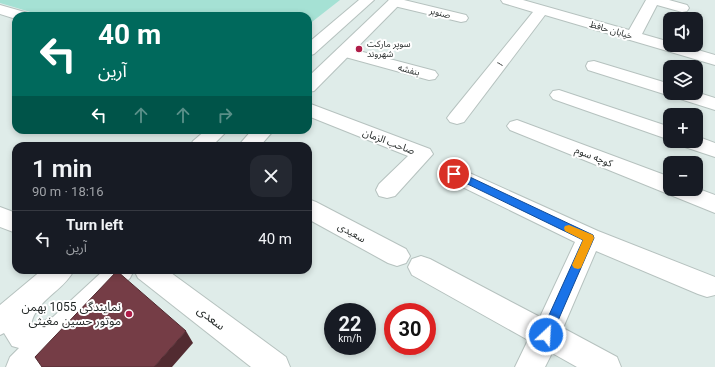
<!DOCTYPE html>
<html lang="en">
<head>
<meta charset="utf-8">
<style>
  :root { --surface:#171b24; --page:#242831; --text:#f1f3f6; --muted:#9ea1a6; --line:#363941 }
  body { margin:0; font-family:Roboto,"Noto Sans Arabic",sans-serif; background:var(--page); color:var(--text); height:100vh; display:flex; flex-direction:column; font-size:15px; white-space:nowrap }
  * { box-sizing:border-box; margin:0 }
  p { font-size:13px; color:var(--muted) }
  .icon { flex:none; width:22px; height:22px; fill:none; stroke:currentColor; stroke-width:2; stroke-linecap:round; stroke-linejoin:round }
  .map { position:relative; flex:1; overflow:hidden }
  .drawer { position:absolute; left:12px; top:142px; width:300px; height:132px; display:flex; flex-direction:column; background:var(--surface); border-radius:12px; box-shadow:0 2px 6px #0003 }
  .drawer>* { flex:none }
  .guide { position:absolute; left:12px; top:12px; width:300px; height:122px; border-radius:12px; box-shadow:0 2px 6px #0003; background:#00695c; color:#fff; overflow:hidden }
  .fabs { position:absolute; left:663px; top:12px; display:grid; gap:8px }
  .fabs a { display:grid; place-items:center; width:40px; height:40px; border-radius:8px; background:var(--surface); box-shadow:0 2px 6px #0003; font-size:20px }
  .speed { position:absolute; left:324px; top:303px; display:flex; gap:8px; font-size:20px; font-weight:700; text-align:center }
  .speed>* { display:grid; place-content:center; width:52px; height:52px; border-radius:50%; background:var(--surface); box-shadow:0 2px 6px #0003; line-height:1 }
  .speed small { font-size:10px; font-weight:400 }
  .speed .limit { border:6px solid #d22; background:#fff; color:#111 }
  .pin { position:absolute; display:grid; place-items:center; width:34px; height:34px; color:#fff; margin:-17px; border:2px solid #fff; border-radius:50%; box-shadow:0 1px 4px #0007 }
  .me { position:absolute; width:44px; margin:-22px; rotate:25deg; stroke-linejoin:round; filter:drop-shadow(0 0 3px #0008) }
  .turn { display:flex; align-items:center; gap:14px; height:84px; padding:0 20px; font-size:18px }
  .turn .icon { width:52px; height:52px; stroke-width:2.5 }
  .turn b { display:block; font-size:28px; line-height:34px }
  .lanes { display:flex; align-items:center; height:38px; padding:0 20px; background:#0003; justify-content:center; gap:20px; direction:ltr }
  .lanes .off { opacity:.35 }
  .round { display:grid; place-items:center; flex:none; width:42px; height:42px; border-radius:12px; background:var(--page) }
  .overview { display:flex; align-items:center; justify-content:space-between; height:68px; padding:0 20px }
  h1 { font-size:24px; font-weight:600; line-height:30px }
  ul { padding:0; list-style:none }
  li { display:flex; align-items:center; gap:12px; height:56px; padding:0 20px; border-top:1px solid var(--line) }
  li div { flex:1 }
  li b { display:block; font-size:15px }
  li em { font-style:normal }
  .map>svg:first-child { display:block }
  .green { fill:#a5e1d4 }
  .lines { fill:none; stroke-linecap:round; stroke-linejoin:round }
  .minor-casing { stroke:#b6c2bf; stroke-width:2 }
  .major-casing { stroke:#b6c2bf; stroke-width:2 }
  .minor { fill:#fff; fill-rule:evenodd }
  .major { fill:#fff; fill-rule:evenodd }
  .shaded-wall { fill:#522b31 }
  .building { fill:#753d46; stroke:#522b31 }
  .route { fill:#1a73e8; stroke:#114b97 }
  .slow { fill:#f59e0b }
  .poi-dot { fill:#af1d48; stroke:#fff; stroke-width:1.5 }
  .labels { text-anchor:middle; stroke-width:4; stroke-linejoin:round; paint-order:stroke }
  .far-street-label { font-size:9px; fill:#1f2423; stroke:#fff }
  .far-poi-label { font-size:9px; fill:#1f2423; stroke:#fff; text-anchor:start }
  .street-label { font-size:10px; fill:#1f2423; stroke:#fff }
  .near-poi-label { font-size:12px; fill:#1f2423; stroke:#fff; text-anchor:end }
  .near-street-label { font-size:12px; fill:#1f2423; stroke:#fff }
</style>
</head>
<body>
<div class="map">
<svg width="715" height="367" viewBox="0 0 715 367">
  <rect width="100%" height="100%" fill="#dfece9"/>
  <!-- green -->
  <path class="green" d="M0,0h340l-32,25v-9h-264l-44,-13z"/>
  <g class="lines">
    <defs>
      <g id="minor">
        <path d="M389,0h15l62,15 2,3 -2,3 -5,1 -71,-17 -2,-3z"/>
        <path d="M501,0h22l106,30 17,-30h23l18,5 2,3 -2,3 -5,1 -25,-7 -15,29 28,8v3h11l34,10v10l-170,-50 -81,107 -7,2 -7,-2 -3,-4 3,-4 83,-102 -30,-9z"/>
        <path d="M0,5l28,8 2,3h-14v3l-16,-5z"/>
        <path d="M344,47l91,24 3,4 -3,4 -6,1 -91,-25 -2,-3 2,-3z"/>
        <path d="M594,61l76,23v9l26,-1 19,6v12l-41,-13 -2,-2 -8,-1 -76,-24 -2,-4 2,-4z"/>
        <path d="M559,90l111,37v13l-117,-41 -3,-4 3,-4z"/>
        <path d="M308,103l122,46 3,5 -38,42 -8,2 -8,-2 -3,-6 3,-6 29,-28 -100,-40z"/>
        <path d="M517,120l153,57v12h26v-1l19,7v18l-205,-83 -3,-4 3,-4z"/>
        <path d="M696,136l19,7v14l-33,-11 -3,-5h17z"/>
        <path d="M454,166l144,65 117,46v18l-8,2 -9,-3 -102,-43 -33,77 54,29 4,10h-44l-25,-14 -7,14h-30l13,-27 -116,-65 -4,-8 4,-8 9,-3 9,3 110,58 35,-75 -129,-63 -3,-5 3,-5z"/>
        <path d="M308,199l8,3 90,47 4,7 -4,7 -9,3 -9,-3 -80,-44z"/>
        <path d="M0,207l16,6v20l-16,-6z"/>
        <path d="M134,270h33l119,87 4,10h-39l-113,-89z"/>
      </g>
      <g id="major">
        <path d="M359,0h15l-60,54 -6,2v-13z"/>
        <path d="M389,0h15l-90,91 -6,1v-15z"/>
        <path d="M206,130h22l-16,16h-22l3,-5z"/>
        <path d="M252,130h22l-14,16h-22z"/>
        <path d="M42,270h32c-11,22 -38,29 -43,55h2l20,-8 51,-47h30l-4,8 -88,89h-36l4,-10 9,-9 -7,-2 -8,-13 -4,2v-30z"/>
      </g>
    </defs>
    <!-- minor casing -->
    <use href="#minor" class="minor-casing"/>
    <!-- major casing -->
    <use href="#major" class="major-casing"/>
    <!-- minor -->
    <use href="#minor" class="minor"/>
    <!-- major -->
    <use href="#major" class="major"/>
  </g>
  <!-- shaded-wall -->
  <path class="shaded-wall" d="M186,331l7,12 -21,24h-18z"/>
  <!-- building -->
  <path class="building" d="M117,271l69,60 -32,36h-112l-7,-10z"/>
  <!-- route -->
  <path class="route" d="M451,171h6l136,64 1,3 -44,101 -4,1 -4,-1 -2,-4 43,-95 -132,-64 -1,-2z"/>
  <!-- slow -->
  <path class="slow" d="M569,225l24,10 1,3 -13,30 -3,1 -4,-1 -2,-3 11,-25 -18,-9 -1,-3 1,-2z"/>
  <!-- markers -->
  <g class="poi-dot">
    <circle cx="359" cy="49" r="4"/>
    <circle cx="129" cy="314" r="4"/>
  </g>
  <g class="labels">
    <!-- far-street labels -->
    <g class="far-street-label">
      <text transform="translate(440 13) rotate(13)" y="3">صنوبر</text>
      <text transform="translate(611 30) rotate(16)" y="3">خیابان حافظ</text>
      <text transform="translate(500 64) rotate(-52)" y="3">۱</text>
      <text transform="translate(409 70) rotate(15)" y="3">بنفشه</text>
    </g>
    <!-- far-poi labels -->
    <g class="far-poi-label">
      <text x="367" y="47">سوپر مارکت<tspan x="367" dy="10">شهروند</tspan></text>
    </g>
    <!-- street labels -->
    <g class="street-label">
      <text transform="translate(389 141) rotate(21)" y="4">صاحب الزمان</text>
      <text transform="translate(594 156) rotate(22)" y="4">کوچه سوم</text>
      <text transform="translate(352 232) rotate(29)" y="4">سعیدی</text>
    </g>
    <!-- near-poi labels -->
    <g class="near-poi-label">
      <text x="121" y="311">نمایندگی 1055 بهمن<tspan x="121" dy="14">موتور حسین مغیثی</tspan></text>
    </g>
    <!-- near-street labels -->
    <g class="near-street-label">
      <text transform="translate(211 318) rotate(37)" y="4">سعدی</text>
    </g>
  </g>
</svg>
<div class="fabs">
<a><svg class="icon" aria-label="sound" viewBox="0 0 24 24"><path d="M4 9h4l5-4v14l-5-4H4zM17 9q2 3 0 6"/></svg></a>
<a><svg class="icon" aria-label="layers" viewBox="0 0 24 24"><path d="M12 4l9 5-9 5-9-5zM3 14l9 5 9-5"/></svg></a>
<a>+</a>
<a>−</a>
</div>
<div class="speed"><div>22<small>km/h</small></div><div class="limit">30</div></div>
<div class="pin" style="left:454px;top:174px;background:#d93025"><svg class="icon" aria-label="arrive" viewBox="0 0 24 24"><path d="M6 21V4h12l-3 4 3 4H6"/></svg></div>
<svg class="me" style="left:546px;top:335px" viewBox="-20 -20 40 40"><circle r="17" fill="#1a73e8" stroke="#fff" stroke-width="3"/><path d="M0-11L8 9 0 5-8 9z" fill="#fff"/></svg>
<div class="guide">
<div class="turn"><svg class="icon" aria-label="left" viewBox="0 0 24 24"><path d="M17 20v-9H6M10 6l-5 5 5 5"/></svg><div><b>40 m</b>آرین</div></div>
<div class="lanes"><svg class="icon" aria-label="left" viewBox="0 0 24 24"><path d="M17 20v-9H6M10 6l-5 5 5 5"/></svg><svg class="icon off" aria-label="ahead" viewBox="0 0 24 24"><path d="M12 20V5M6 11l6-6 6 6"/></svg><svg class="icon off" aria-label="ahead" viewBox="0 0 24 24"><path d="M12 20V5M6 11l6-6 6 6"/></svg><svg class="icon off" aria-label="right" viewBox="0 0 24 24"><path d="M7 20v-9h11M14 6l5 5-5 5"/></svg></div>
</div>
<section class="drawer">
<div class="overview"><div><h1>1 min</h1><p>90 m · 18:16</p></div><a class="round"><svg class="icon" aria-label="close" viewBox="0 0 24 24"><path d="M6 6l12 12M18 6L6 18"/></svg></a></div>
<ul>
<li><svg class="icon" aria-label="left" viewBox="0 0 24 24"><path d="M17 20v-9H6M10 6l-5 5 5 5"/></svg><div><b>Turn left</b><p>آرین</p></div><em>40 m</em></li>
</ul>
</section>
</div>
</body>
</html>
